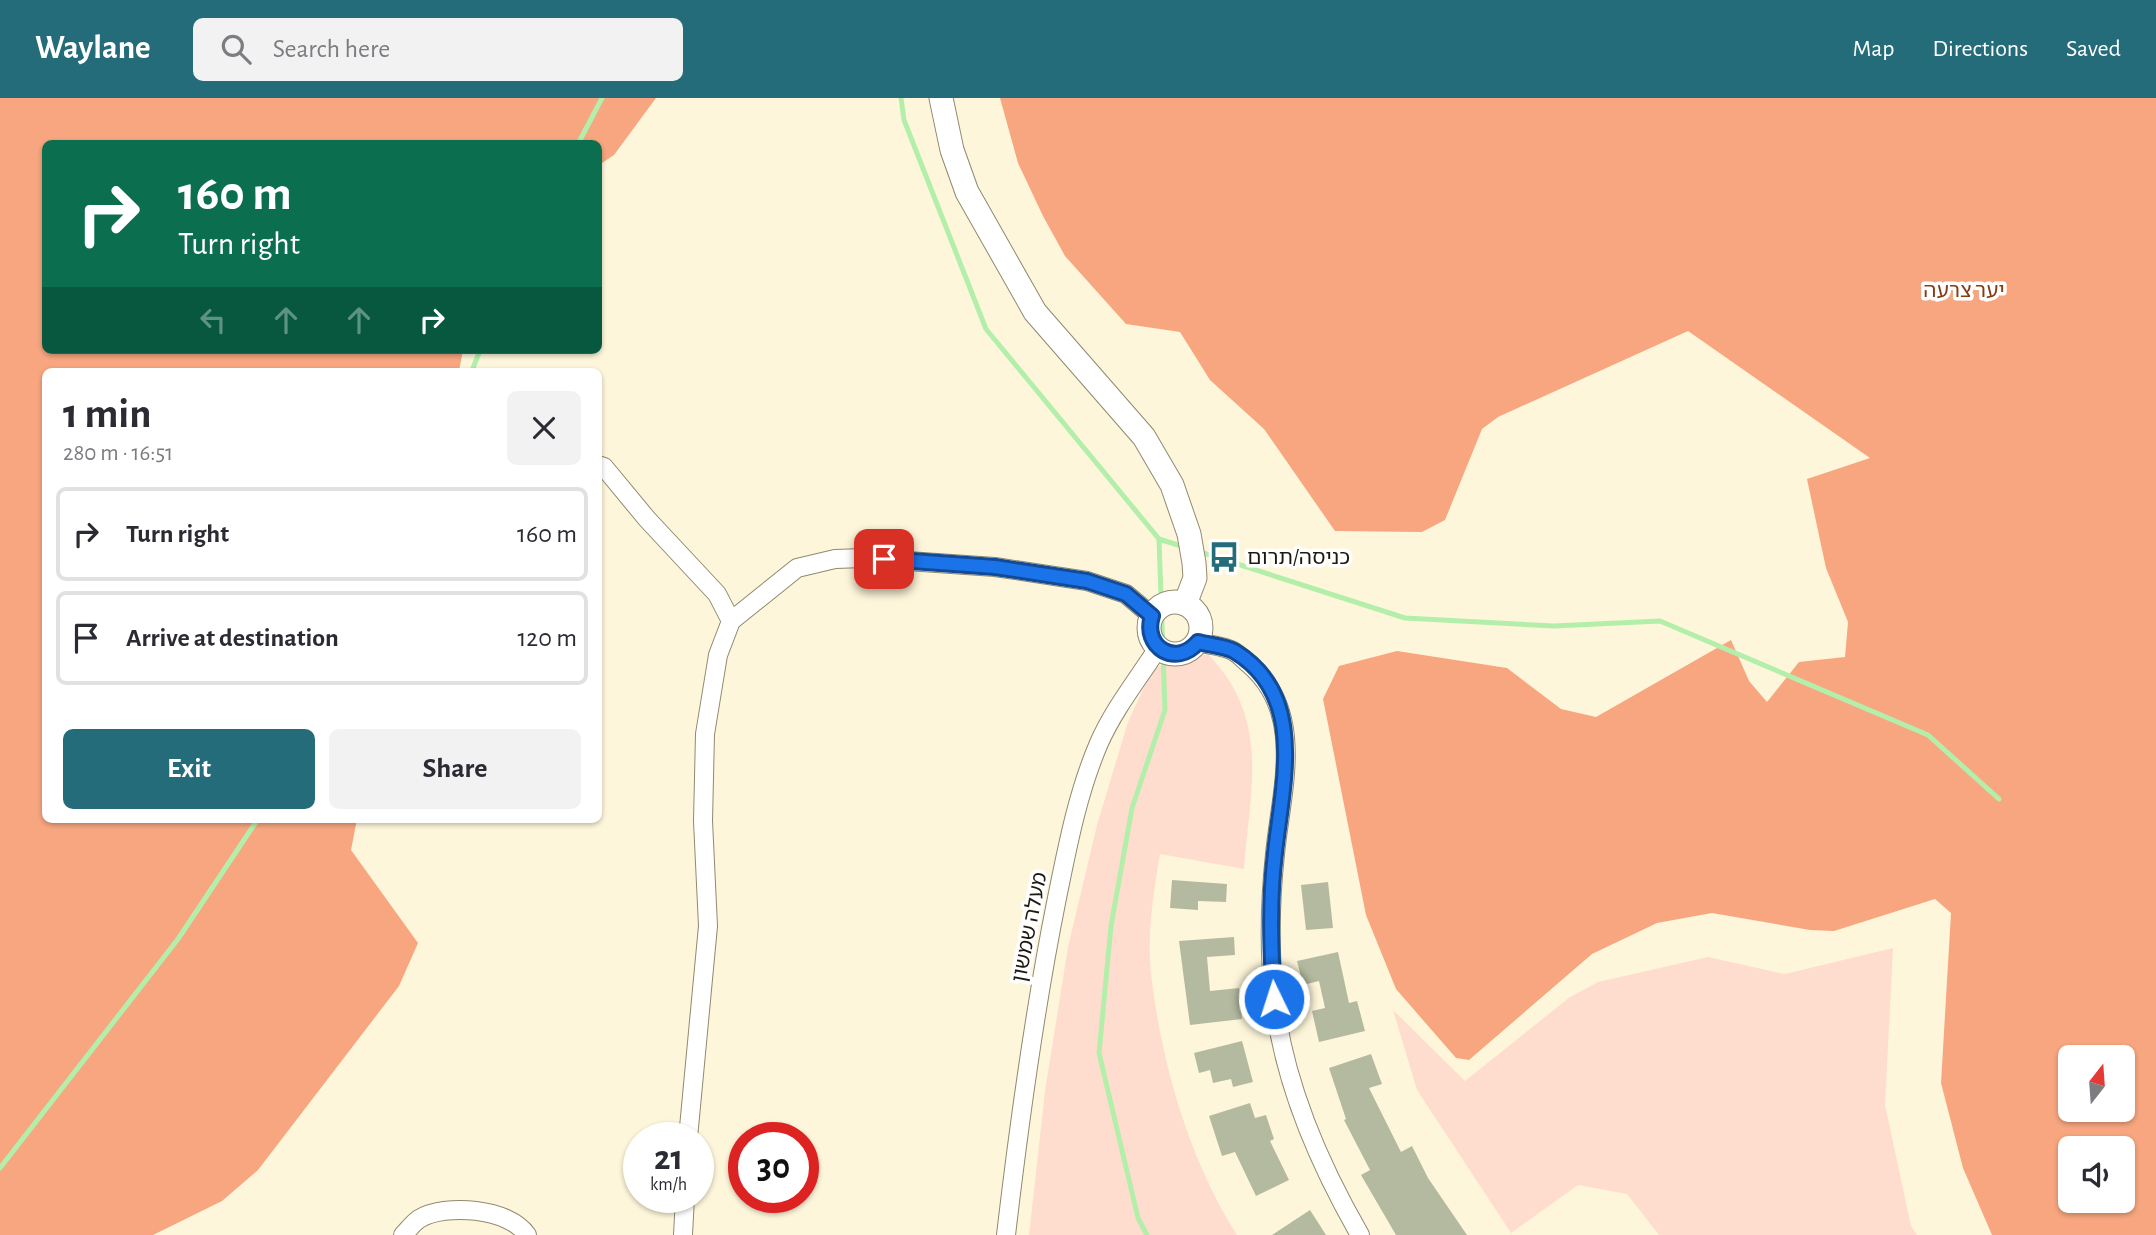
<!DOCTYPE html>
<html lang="en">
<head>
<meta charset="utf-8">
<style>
  :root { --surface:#fff; --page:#f2f2f3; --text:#2b2b33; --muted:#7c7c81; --line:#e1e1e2; --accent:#256c7a }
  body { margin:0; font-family:"Alegreya Sans","Noto Sans Hebrew",sans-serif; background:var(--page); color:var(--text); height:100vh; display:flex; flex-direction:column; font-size:26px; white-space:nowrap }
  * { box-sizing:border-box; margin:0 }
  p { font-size:23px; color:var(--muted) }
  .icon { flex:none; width:38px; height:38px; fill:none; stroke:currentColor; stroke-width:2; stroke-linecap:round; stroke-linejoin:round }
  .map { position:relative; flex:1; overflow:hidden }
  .drawer { position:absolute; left:42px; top:270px; width:560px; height:455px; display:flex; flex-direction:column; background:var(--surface); border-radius:10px; box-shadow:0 2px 5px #0004 }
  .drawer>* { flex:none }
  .hud { position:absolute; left:42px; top:42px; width:560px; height:214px; border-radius:10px; box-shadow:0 2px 5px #0004; background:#0b6e4f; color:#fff; overflow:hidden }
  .needle { width:46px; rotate:17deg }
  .controls { position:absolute; left:2058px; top:947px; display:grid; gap:14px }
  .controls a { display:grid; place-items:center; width:77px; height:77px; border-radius:10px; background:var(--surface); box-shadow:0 2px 5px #0004; font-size:35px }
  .speed { position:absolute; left:623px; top:1024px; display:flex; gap:14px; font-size:35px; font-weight:700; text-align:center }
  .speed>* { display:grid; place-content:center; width:91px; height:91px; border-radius:50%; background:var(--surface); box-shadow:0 2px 5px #0004; line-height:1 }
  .speed small { font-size:18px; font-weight:400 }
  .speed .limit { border:10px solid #d22; background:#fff; color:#111 }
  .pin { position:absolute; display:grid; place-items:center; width:60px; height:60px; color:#fff; margin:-30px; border-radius:14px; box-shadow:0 4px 10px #0006 }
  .me { position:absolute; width:77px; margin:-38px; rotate:356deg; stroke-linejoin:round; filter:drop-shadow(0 0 5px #0008) }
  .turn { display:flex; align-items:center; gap:24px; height:147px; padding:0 21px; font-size:32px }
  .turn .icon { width:91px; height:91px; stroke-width:2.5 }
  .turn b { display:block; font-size:49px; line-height:60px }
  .lanes { display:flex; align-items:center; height:66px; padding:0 21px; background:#0003; justify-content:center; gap:35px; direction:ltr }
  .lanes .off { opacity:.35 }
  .round { display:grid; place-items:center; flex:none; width:74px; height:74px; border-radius:10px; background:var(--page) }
  .headline { display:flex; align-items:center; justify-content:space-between; height:119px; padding:0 21px }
  h1 { font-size:42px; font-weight:700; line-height:52px }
  .action { display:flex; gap:14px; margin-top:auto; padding:14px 21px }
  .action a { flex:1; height:80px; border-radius:10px; background:var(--accent); color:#fff; font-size:28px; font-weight:700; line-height:80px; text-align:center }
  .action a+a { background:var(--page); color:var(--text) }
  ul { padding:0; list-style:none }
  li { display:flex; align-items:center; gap:21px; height:94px; margin:0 14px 10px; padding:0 7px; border:4px solid var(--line); border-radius:10px }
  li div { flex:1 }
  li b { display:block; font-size:26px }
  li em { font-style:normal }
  header { display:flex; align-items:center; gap:42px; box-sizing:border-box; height:98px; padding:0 35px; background:var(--accent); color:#fff }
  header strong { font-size:33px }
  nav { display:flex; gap:38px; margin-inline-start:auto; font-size:24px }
  .search { width:490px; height:63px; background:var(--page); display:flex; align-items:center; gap:18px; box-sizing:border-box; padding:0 24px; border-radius:10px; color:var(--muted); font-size:26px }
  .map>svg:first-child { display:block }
  .green { fill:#feddce }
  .forest { fill:#f7a67f; fill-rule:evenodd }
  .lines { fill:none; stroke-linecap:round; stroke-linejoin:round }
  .stream { stroke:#b3efab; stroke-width:5 }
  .building { fill:#b4baa0 }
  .minor-casing { stroke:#908970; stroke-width:20 }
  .major-casing { stroke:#908970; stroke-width:25 }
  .minor { stroke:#fff; stroke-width:18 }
  .major { stroke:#fff; stroke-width:23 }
  .route-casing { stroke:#114b97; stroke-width:18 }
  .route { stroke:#1a73e8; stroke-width:12 }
  .labels { text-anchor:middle; stroke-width:7; stroke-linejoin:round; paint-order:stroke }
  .park-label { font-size:21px; fill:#853d13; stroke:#fff }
  .poi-label { font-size:21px; fill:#1d1b11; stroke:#fff; text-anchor:start }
  .street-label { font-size:21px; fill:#1d1b11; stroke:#fff }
</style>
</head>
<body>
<header>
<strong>Waylane</strong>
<div class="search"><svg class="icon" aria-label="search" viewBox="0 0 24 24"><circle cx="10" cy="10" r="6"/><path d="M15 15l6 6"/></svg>Search here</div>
<nav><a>Map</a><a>Directions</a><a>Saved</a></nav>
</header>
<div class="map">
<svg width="2156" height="1137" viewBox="0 0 2156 1137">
  <rect width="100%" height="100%" fill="#fef6da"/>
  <!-- green -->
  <g class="green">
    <path d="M1208,556c63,66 42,133 36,215l-84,-15c-7,42 -14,86 -8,128 11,86 38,179 85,253h-208l16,-144 23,-144 29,-122 31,-103 25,-54z"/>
    <path d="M1893,850l-8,157 26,121 6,9h-258l-32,-41 -49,-9 -67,48 -94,-143 -24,-80 72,71 105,-84 28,-15 110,-25 77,17z"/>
  </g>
  <!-- forest -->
  <g class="forest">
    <path d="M0,0h656l-42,57 -15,10 -1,-21h-552v206h417l-4,21h-413v448h311l-6,31 67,93 -19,43 -141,184 -36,31 -69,34h-153z"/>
    <path d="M1000,0h1156v1137h-164l-29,-67 -22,-85 10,-170 -16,-14 -101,32 -24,-1 -98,-17 -55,10 -65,31 -123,106 -13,-2 -60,-69 -30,-74 -43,-216 16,-33 58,-15 110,17 54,41 35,8 135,-77 18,41 18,21 32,-40 46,-5 3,-35 -22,-54 -19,-89 63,-21 -182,-127 -190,86 -16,12 -37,91 -23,12 -87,-1 -71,-102 -54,-49 -30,-48 -54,-8 -61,-68 -22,-40 -25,-53zM2070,959h53v53h-53zM2070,1050h53v52h-53z"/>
  </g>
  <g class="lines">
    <!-- stream -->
    <g class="stream">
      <path d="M901,0l3,22 82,209 173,210 6,171 -33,98 -21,118 -12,127 39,165 9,17"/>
      <path d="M578,46l24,-46"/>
      <path d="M472,273l8,-21"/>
      <path d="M1159,441l25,8"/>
      <path d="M1200,454l205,66 149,8 106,-5 268,114 71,64"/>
      <path d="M0,1070l178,-229 80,-120"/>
    </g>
  </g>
  <!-- building -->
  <g class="building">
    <path d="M1172,782l55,4 -1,18 -28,-1v9l-28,-2z"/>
    <path d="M1328,784l5,46 -27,2 -5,-45z"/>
    <path d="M1234,839l1,18 -28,2 3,34 29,-3 3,31 -52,6 -11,-84z"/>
    <path d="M1338,854l11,51 8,-2 8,30 -46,11 -7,-31 13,-3 -6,-27 -16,4 -6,-24z"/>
    <path d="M1242,943l11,41 -20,5 -2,-8 -18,4 -3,-13 -11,3 -5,-20z"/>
    <path d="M1371,956l11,30 -13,4 32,64 11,-6 16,32 39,57h-71l-35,-60 9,-5 -26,-50 2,-1 -17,-51z"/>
    <path d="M1250,1005l5,15 11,-3 8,24 -4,2 19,39 -33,16 -21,-44 -13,4 -13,-40z"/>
    <path d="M1310,1112l16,25h-54z"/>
  </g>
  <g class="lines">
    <defs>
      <g id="minor">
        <path d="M598,367l6,2 43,52 70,75 14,27"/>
        <path d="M1197,544c11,3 27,4 36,9 6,3 12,10 17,14 56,49 31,126 25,189 -5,47 -6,96 -1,143 9,85 44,165 86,238"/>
        <path d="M688,1040l20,-212 -5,-105 2,-87 13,-79 13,-34 66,-53 38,-9 29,-1 131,9 92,14 39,13 26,22"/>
        <path d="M403,1137c5,-5 10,-12 16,-16 26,-16 90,-11 108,16"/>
        <path d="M683,1137l2,-38"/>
        <path d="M1006,1137c13,-111 28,-222 50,-332 11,-54 21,-109 43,-160 15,-34 39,-64 59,-95"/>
      </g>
      <g id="major">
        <path d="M941,0l11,52 15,42 68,120 109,125 28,48 17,49 5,29 1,15 -10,26"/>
        <circle cx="1175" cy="530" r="26"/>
      </g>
    </defs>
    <!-- minor casing -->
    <use href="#minor" class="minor-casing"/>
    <!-- major casing -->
    <use href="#major" class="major-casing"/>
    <!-- minor -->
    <use href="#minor" class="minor"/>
    <!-- major -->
    <use href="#major" class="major"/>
  </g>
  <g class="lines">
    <defs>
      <path id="route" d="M884,461l111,8 92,14 39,13 26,22c-10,31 24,52 46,26 11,3 26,4 36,9 74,44 48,134 41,202 -6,49 -4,98 -1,146"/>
    </defs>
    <!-- route casing -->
    <use href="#route" class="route-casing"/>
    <!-- route -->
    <use href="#route" class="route"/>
  </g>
  <!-- icons -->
  <defs>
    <symbol id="bus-bare" viewBox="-9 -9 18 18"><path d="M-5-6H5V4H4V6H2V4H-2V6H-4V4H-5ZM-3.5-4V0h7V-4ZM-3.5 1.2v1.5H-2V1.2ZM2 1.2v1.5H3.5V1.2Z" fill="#256c7a" stroke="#fff" stroke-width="2.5" paint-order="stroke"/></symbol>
  </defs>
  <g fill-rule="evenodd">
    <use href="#bus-bare" x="1202" y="437" width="44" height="44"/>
  </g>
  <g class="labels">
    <!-- park labels -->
    <g class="park-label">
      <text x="1964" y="199">יער צרעה</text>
    </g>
    <!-- poi labels -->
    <g class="poi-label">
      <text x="1247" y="466">כניסה/תרום</text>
    </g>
    <!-- street labels -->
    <g class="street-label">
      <text transform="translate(1029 829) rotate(-79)" y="7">מעלה שמשון</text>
    </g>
  </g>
</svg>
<div class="controls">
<a><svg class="needle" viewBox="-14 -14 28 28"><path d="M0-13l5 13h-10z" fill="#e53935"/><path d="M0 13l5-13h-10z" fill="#7c7c81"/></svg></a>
<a><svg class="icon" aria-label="sound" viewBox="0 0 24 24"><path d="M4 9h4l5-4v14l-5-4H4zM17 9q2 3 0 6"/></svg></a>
</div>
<div class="speed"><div>21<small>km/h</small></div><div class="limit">30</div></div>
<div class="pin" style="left:884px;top:461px;background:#d93025"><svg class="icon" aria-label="arrive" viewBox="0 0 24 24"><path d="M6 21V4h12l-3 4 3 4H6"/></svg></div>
<svg class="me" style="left:1274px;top:901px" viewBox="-20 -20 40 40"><circle r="17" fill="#1a73e8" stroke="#fff" stroke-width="3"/><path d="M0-11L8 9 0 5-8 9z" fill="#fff"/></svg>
<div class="hud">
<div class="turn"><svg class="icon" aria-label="right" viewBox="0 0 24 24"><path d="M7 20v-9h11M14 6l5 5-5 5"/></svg><div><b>160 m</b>Turn right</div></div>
<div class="lanes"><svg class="icon off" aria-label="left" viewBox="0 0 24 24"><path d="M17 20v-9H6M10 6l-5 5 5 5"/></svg><svg class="icon off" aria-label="ahead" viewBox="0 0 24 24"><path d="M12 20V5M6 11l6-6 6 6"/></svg><svg class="icon off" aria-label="ahead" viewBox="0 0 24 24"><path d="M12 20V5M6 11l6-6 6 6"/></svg><svg class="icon" aria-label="right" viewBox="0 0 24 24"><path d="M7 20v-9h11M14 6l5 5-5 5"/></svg></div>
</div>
<section class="drawer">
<div class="headline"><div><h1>1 min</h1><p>280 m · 16:51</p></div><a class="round"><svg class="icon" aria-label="close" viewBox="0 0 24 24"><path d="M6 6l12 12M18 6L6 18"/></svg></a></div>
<ul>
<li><svg class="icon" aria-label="right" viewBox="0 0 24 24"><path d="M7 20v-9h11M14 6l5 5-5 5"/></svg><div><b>Turn right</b></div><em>160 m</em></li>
<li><svg class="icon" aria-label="arrive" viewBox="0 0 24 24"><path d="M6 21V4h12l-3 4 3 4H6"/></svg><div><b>Arrive at destination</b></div><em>120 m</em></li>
</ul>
<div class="action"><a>Exit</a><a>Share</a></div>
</section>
</div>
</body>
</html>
